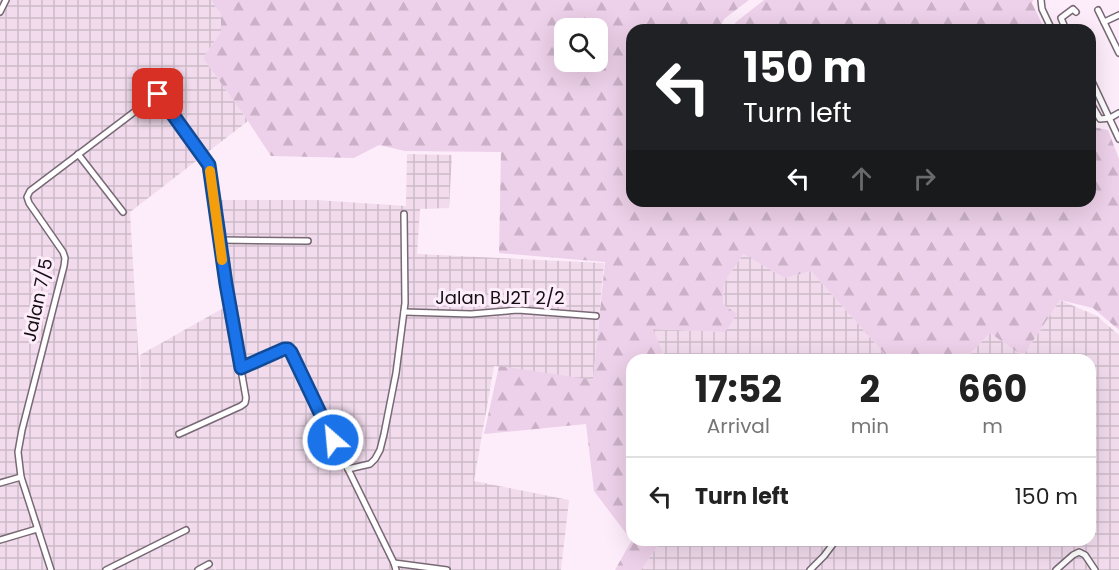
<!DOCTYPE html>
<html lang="en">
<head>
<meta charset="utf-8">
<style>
  :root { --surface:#fff; --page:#f6f6f6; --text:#222; --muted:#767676; --line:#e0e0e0 }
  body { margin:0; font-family:Poppins,sans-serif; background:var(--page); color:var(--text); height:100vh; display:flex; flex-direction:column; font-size:22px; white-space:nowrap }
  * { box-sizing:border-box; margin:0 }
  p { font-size:20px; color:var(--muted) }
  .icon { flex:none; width:33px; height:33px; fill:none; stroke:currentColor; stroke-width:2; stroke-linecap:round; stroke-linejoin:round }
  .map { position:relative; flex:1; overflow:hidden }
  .drawer { position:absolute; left:626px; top:354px; width:470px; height:192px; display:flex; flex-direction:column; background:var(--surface); border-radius:18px; box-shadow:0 6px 24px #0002 }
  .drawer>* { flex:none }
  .hud { position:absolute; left:626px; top:24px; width:470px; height:183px; border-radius:18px; box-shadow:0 6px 24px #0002; background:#202124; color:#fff; overflow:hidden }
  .fabs { position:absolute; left:554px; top:18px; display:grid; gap:12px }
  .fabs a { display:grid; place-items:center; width:54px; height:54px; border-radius:12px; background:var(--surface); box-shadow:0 6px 24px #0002; font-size:30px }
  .pin { position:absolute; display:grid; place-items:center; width:51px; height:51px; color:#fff; margin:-26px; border-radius:12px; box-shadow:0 3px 9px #0006 }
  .me { position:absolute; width:66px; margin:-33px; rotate:333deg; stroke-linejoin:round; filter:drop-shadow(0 0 4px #0008) }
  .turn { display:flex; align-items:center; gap:21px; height:126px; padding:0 18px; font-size:27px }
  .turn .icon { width:78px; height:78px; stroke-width:2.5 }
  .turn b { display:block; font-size:42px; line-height:51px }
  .lanes { display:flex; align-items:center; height:57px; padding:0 18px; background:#0003; justify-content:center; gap:30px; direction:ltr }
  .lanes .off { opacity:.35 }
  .eta { display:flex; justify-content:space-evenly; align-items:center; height:102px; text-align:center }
  .eta b { font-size:36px; font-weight:700; line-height:42px }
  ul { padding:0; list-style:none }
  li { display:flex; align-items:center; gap:18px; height:78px; padding:0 18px; border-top:2px solid var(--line) }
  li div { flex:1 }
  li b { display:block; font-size:22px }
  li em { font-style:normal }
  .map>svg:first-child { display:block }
  .industrial { fill:url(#industrial-grid) }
  .forest { fill:url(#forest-firs); fill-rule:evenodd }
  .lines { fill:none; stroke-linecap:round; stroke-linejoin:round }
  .minor-casing { stroke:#786975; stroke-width:8 }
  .minor { stroke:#fff; stroke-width:5 }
  .route-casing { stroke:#114b97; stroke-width:15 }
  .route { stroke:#1a73e8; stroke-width:10 }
  .slow { stroke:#f59e0b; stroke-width:10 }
  .labels { text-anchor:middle; stroke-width:6; stroke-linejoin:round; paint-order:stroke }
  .street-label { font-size:18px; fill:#150f14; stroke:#fdecfa }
</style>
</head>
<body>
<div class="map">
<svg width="1119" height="570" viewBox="0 0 1119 570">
  <defs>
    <pattern id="industrial-grid" width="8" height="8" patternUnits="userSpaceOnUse" patternTransform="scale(1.5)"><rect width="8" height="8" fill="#f1dbed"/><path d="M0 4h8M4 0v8" fill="none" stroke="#cebbca"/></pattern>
    <pattern id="forest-firs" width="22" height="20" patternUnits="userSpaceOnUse" patternTransform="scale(1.5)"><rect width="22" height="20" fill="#edd0e9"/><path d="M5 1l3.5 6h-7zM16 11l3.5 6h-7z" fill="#cab1c7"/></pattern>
  </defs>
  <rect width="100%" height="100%" fill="#fdecfa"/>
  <!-- industrial -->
  <g class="industrial">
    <path d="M0,0h211l10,14v18l-18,26 45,63 -118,91 11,187 -1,-44 87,-49 -18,-106h107l90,6 1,-52 45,1 -3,53 -29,1 -3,45 187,9 -11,119 -99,-16 -20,115 95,19 -8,70h-345l-8,-16 7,16h-215z"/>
    <path d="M743,254l42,24 26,-7 79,89h-218l-9,-7 -11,-24 73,3 -2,-28 1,-21z"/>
    <path d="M1060,300l37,16 22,19v235h-478l21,-30h427v-180h-125l26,-27 33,23z"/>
  </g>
  <!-- forest -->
  <g class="forest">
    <path d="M211,0h538l-25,19 -5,11h-87v171h457v-82l4,8 15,3 11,29v171l-26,-22 -33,-8 -37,56 -33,-23 -26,27h-74l-79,-89 -26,7 -42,-24 -19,29 -1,21 14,10 -12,18 -72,-3 10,24 9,7h-40l-1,180 -37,-49 -8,-67 -102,10 15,-68 94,14 12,-118 -106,-9 2,-101 -96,-1 -26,-6 -25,13 -83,-2 -23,-35 -45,-63 18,-26v-18zM597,28v34h-33v-34z"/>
    <path d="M764,0h269l-1,3 13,27h-314l5,-8z"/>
    <path d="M632,540h30l-21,30h-26z"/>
  </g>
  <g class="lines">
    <defs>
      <g id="minor">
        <path d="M1041,0l1,9 10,21"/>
        <path d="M1098,10l21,43"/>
        <path d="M0,12l6,-12"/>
        <path d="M1104,22l15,-7"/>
        <path d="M1066,30l-5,-12 12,-9 3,3"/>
        <path d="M1089,75l30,64"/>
        <path d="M158,94l51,71 17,119 20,114 -1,5 -4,3 -62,28"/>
        <path d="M1089,100l11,19 10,-1 9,-5"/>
        <path d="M78,154l45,58"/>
        <path d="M220,240l88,1"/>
        <path d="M404,312l67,2 47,-4 78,6"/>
        <path d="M241,368l42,-19h5l3,3 27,59 30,58 46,94 2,7"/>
        <path d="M348,469l22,-5 5,-5 5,-9 4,-16 12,-61 9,-70 -1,-89"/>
        <path d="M0,483l21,-6"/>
        <path d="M0,540l37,-11"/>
        <path d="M394,563l53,7"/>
        <path d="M51,570l-30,-93 -3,-25 4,-22 42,-164 1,-8 -2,-6 -34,-49 -2,-6 3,-6 149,-113"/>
        <path d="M106,570l80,-40"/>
        <path d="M198,570l11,-6"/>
        <path d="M810,570l14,-14 12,-16"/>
        <path d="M1056,570l17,-15 6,-3 6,3 10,15"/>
      </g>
    </defs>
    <!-- minor casing -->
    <use href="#minor" class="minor-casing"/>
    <!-- minor -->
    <use href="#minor" class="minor"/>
  </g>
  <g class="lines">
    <defs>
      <path id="route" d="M158,94l51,71 17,119 15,84 43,-19h4l3,3 42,88"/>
    </defs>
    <!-- route casing -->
    <use href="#route" class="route-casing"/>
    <!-- route -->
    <use href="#route" class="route"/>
    <!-- slow -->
    <path class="slow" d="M210,171l12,89"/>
  </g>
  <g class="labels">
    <!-- street labels -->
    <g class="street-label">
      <text x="500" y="304">Jalan BJ2T 2/2</text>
      <text transform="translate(38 300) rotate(-78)" y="6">Jalan 7/5</text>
    </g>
  </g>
</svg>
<div class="fabs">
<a><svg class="icon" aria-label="search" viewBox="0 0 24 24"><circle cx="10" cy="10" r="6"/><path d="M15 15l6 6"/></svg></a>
</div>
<div class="pin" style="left:158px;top:94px;background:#d93025"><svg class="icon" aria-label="arrive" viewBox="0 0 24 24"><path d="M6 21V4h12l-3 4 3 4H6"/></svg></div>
<svg class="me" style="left:333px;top:440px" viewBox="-20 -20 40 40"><circle r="17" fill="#1a73e8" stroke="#fff" stroke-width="3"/><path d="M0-11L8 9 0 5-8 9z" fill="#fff"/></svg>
<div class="hud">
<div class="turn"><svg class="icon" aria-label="left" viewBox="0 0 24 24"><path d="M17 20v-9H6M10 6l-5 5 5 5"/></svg><div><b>150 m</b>Turn left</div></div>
<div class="lanes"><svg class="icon" aria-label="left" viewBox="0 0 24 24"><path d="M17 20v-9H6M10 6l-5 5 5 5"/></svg><svg class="icon off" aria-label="ahead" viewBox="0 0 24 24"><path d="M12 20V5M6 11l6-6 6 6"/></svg><svg class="icon off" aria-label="right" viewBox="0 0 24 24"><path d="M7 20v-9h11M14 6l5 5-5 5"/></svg></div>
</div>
<section class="drawer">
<div class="eta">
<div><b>17:52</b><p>Arrival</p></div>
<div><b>2</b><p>min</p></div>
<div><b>660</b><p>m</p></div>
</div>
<ul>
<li><svg class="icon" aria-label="left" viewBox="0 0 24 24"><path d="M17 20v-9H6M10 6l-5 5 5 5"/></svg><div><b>Turn left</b></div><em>150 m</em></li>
</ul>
</section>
</div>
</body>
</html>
